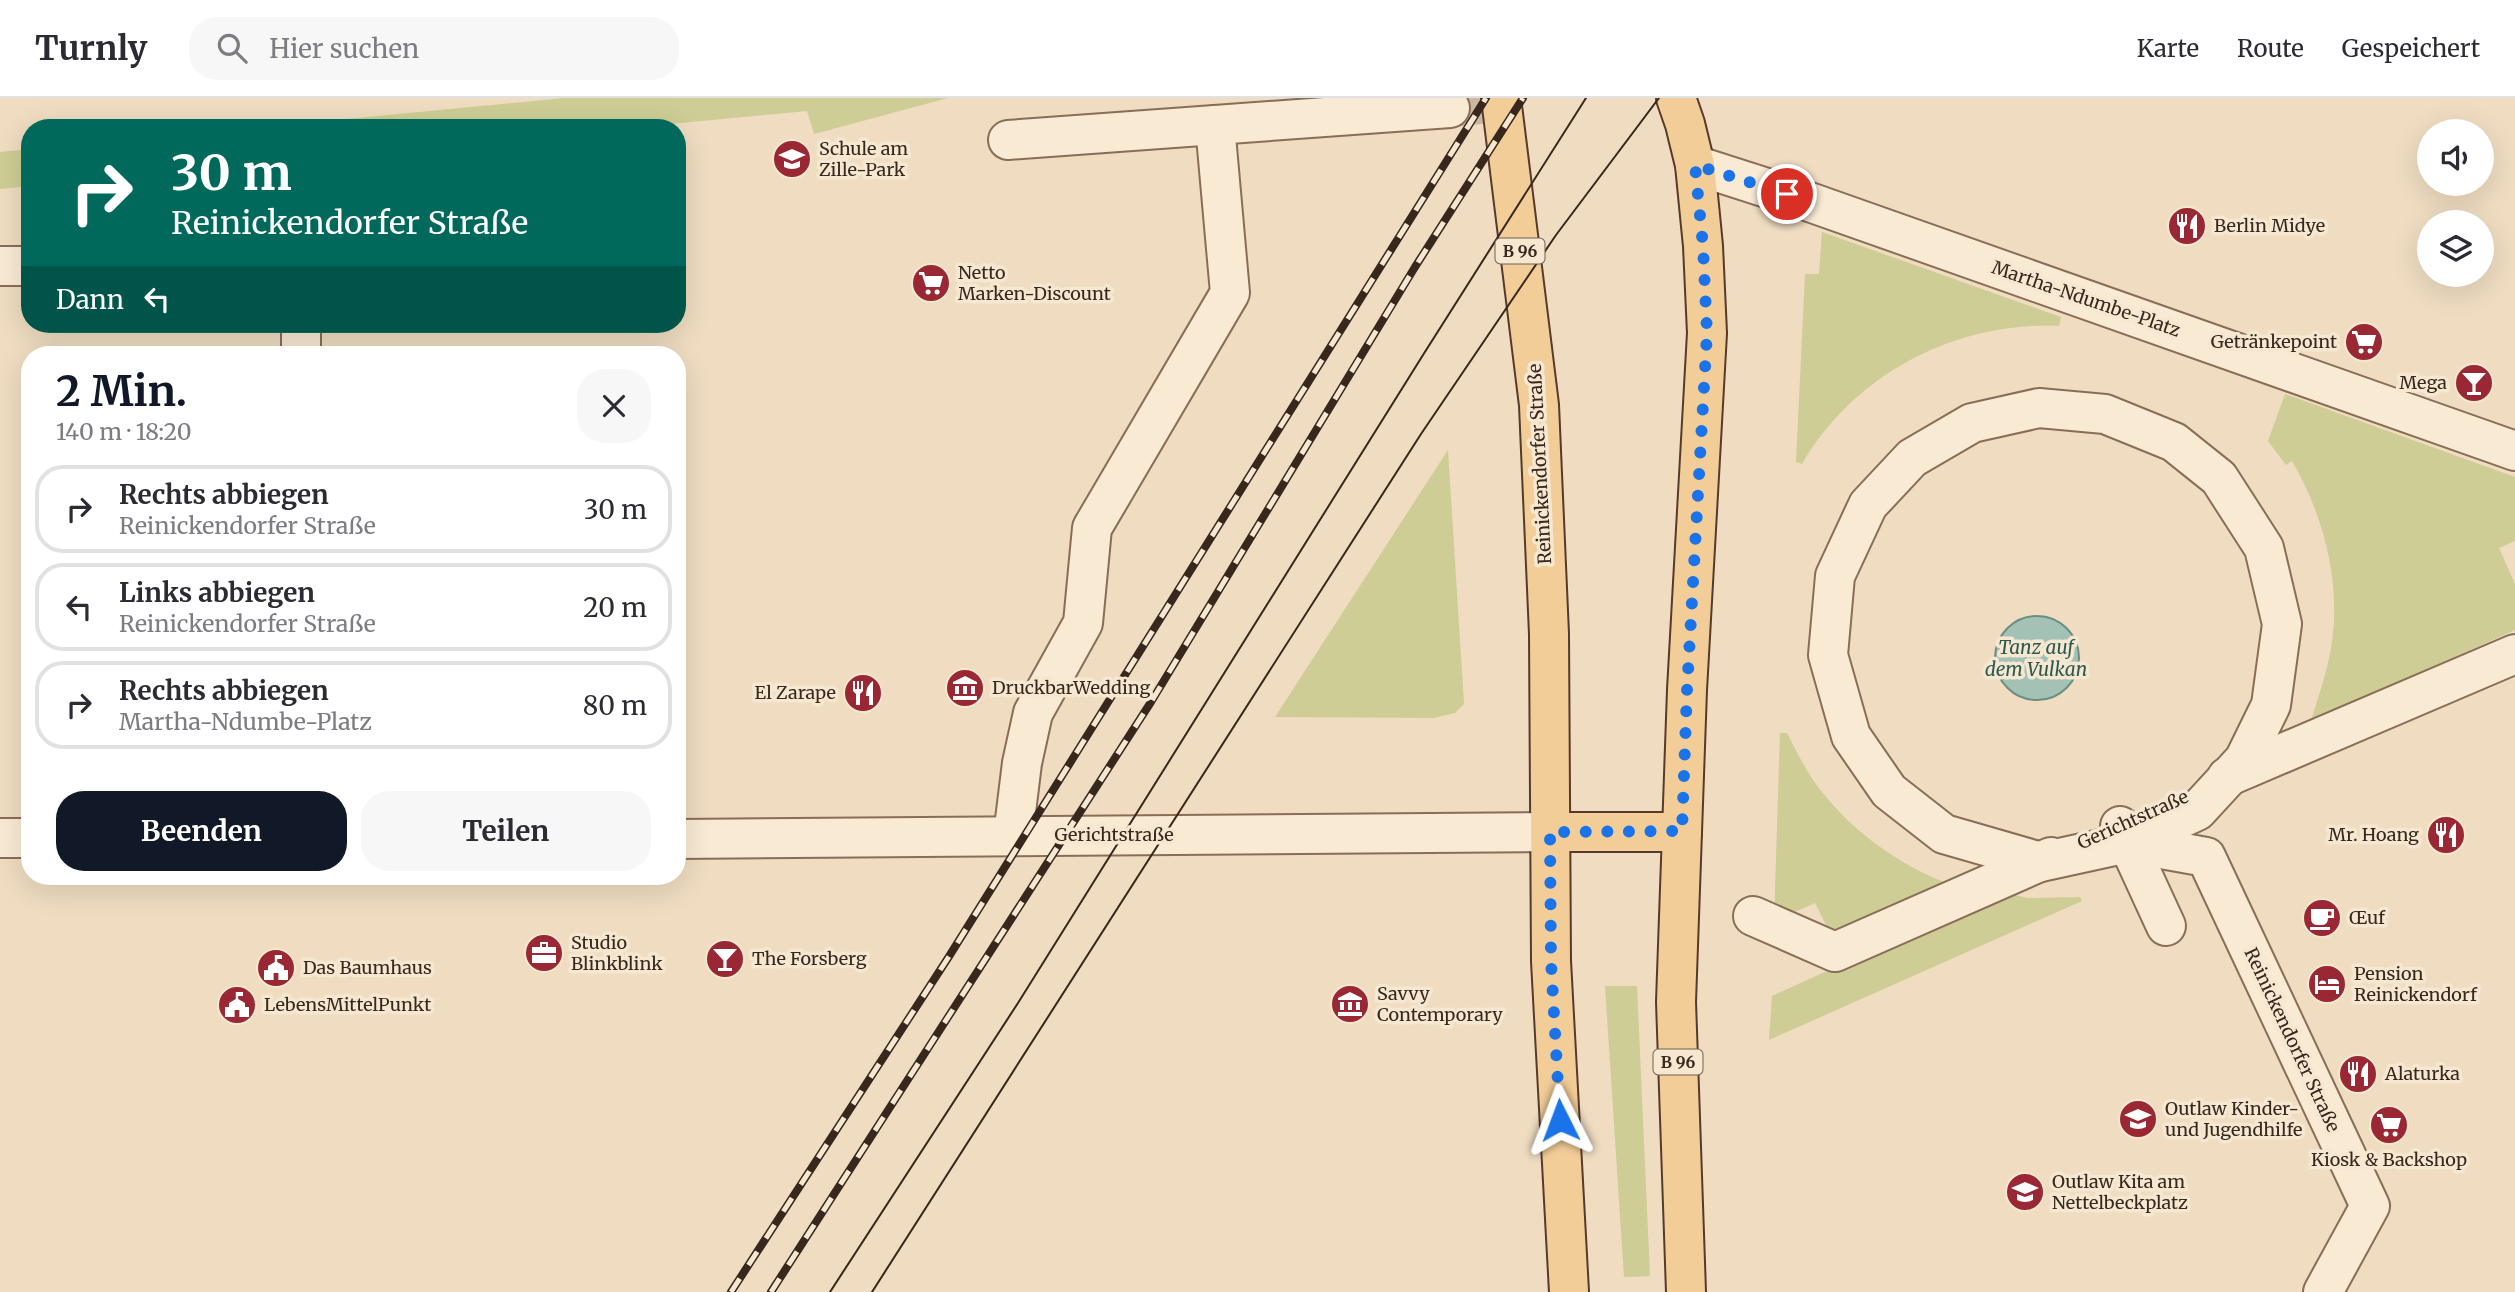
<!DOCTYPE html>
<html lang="de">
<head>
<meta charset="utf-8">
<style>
  :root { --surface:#fff; --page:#f7f7f7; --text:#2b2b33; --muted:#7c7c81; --line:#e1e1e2; --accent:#111827 }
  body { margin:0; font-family:Merriweather,serif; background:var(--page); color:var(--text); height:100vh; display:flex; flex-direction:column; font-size:26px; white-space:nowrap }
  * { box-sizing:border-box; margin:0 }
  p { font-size:23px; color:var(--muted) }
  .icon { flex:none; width:38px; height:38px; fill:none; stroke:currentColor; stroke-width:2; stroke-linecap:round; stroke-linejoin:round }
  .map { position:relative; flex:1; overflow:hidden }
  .sheet { position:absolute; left:21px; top:248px; width:665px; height:539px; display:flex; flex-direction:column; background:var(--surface); border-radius:28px; box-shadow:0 7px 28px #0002 }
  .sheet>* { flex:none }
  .banner { position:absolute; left:21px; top:21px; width:665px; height:214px; border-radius:28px; box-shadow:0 7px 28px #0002; background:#00695c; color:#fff; overflow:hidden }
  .tools { position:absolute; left:2417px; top:21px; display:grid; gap:14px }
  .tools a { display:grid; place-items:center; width:77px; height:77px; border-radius:50%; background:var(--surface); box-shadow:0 7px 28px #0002; font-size:35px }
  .pin { position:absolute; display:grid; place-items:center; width:60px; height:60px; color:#fff; margin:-30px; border:4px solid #fff; border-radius:50%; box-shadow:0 2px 7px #0007 }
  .me { position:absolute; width:77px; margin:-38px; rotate:357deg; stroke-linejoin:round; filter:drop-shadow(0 0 5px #0008) }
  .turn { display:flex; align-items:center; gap:24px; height:147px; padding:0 35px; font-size:32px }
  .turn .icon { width:91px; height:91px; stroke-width:2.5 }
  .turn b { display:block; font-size:49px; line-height:60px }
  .then { display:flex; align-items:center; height:66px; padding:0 35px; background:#0003; gap:14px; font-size:26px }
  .round { display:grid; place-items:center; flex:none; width:74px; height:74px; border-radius:28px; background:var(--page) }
  .summary { display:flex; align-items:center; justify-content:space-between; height:119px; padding:0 35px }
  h1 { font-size:42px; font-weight:700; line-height:52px; color:var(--accent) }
  .primary-button { display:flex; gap:14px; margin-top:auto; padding:14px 35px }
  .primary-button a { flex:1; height:80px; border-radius:28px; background:var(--accent); color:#fff; font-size:28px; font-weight:700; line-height:80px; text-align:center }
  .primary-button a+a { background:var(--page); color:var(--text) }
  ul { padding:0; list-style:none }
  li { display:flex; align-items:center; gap:21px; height:88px; margin:0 14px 10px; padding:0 21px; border:4px solid var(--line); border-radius:28px }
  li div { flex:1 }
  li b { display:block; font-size:26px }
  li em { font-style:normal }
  header { display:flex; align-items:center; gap:42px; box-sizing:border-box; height:98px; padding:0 35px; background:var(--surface); border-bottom:2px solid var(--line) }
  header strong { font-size:33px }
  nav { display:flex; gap:38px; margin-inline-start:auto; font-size:24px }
  .search { width:490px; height:63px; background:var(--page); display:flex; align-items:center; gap:18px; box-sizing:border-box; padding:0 24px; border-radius:28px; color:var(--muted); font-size:26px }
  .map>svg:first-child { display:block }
  .green { fill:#cdcd95 }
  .water { fill:#a4c1b5; stroke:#6a8f82; stroke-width:2 }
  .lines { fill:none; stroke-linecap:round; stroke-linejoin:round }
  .minor-tunnel { stroke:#cab8a0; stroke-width:38; stroke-dasharray:38 19; stroke-linecap:butt }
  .minor-casing { stroke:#896d58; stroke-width:42 }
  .major-casing { stroke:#563b2d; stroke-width:42 }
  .minor { stroke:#f9ead4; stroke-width:38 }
  .major { stroke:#f3cd97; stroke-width:38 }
  .tram { stroke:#38271d; stroke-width:2 }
  .rail-casing { stroke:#38271d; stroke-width:8 }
  .rail { stroke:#f6e7d1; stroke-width:5; stroke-dasharray:16; stroke-linecap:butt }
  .route { stroke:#1a73e8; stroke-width:12; stroke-dasharray:0 21.6 }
  .labels { text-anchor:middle; stroke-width:7; stroke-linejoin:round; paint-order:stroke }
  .shield { fill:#f6e7d1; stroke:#716153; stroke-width:2 }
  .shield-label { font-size:16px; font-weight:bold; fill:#38271d }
  .poi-label { font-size:18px; fill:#38271d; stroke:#f6e7d1; text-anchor:start }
  .street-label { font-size:18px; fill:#38271d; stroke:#f6e7d1 }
  .water-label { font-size:19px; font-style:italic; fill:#2c5850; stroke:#f6e7d1 }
</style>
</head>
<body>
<header>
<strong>Turnly</strong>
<div class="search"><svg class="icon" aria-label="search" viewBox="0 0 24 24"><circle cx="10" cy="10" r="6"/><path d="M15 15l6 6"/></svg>Hier suchen</div>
<nav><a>Karte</a><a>Route</a><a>Gespeichert</a></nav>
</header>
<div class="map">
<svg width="2515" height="1194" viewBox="0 0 2515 1194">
  <rect width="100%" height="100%" fill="#efdcc1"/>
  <!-- green -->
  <g class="green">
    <path d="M564,0h384l-134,36 -7,-23 -178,17h-375z"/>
    <path d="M30,51v37l-30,3v-37z"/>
    <path d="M1822,134l239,85 -2,9c-103,-5 -205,48 -257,138l-6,-2 9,-188h14z"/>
    <path d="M2285,296l230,83v64l-16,7 16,36v46l-204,91c7,-24 16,-48 20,-73 11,-64 -7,-132 -39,-187l-6,4 -18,-24z"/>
    <path d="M1448,352l16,254 -9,9 -21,5 -159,-1z"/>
    <path d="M1780,635h7c8,16 16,32 26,47 33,47 83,84 136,104l-117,53 -17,-34 -41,18z"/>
    <path d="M2001,794l27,6 52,-1 2,4 -313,139 3,-44z"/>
    <path d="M1605,888h32l13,290 -26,1z"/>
  </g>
  <!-- water -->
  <circle class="water" cx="2037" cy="560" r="42"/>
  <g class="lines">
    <!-- minor-tunnel -->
    <path class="minor-tunnel" d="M1450,10l52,-5"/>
    <defs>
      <g id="minor">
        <path d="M1008,42l207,-15"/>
        <path d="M1695,67l106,34 714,252"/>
        <path d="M0,168h30"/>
        <path d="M301,257v-31"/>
        <path d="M2227,679l288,-123"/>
        <path d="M2120,728l46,100"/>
        <path d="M1013,738l9,-73 11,-50 50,-90 9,-95 138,-235 -15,-168 235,-17"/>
        <path d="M0,740h30"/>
        <path d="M677,741l873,-7"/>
        <path d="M2128,745l69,-32 47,-51 27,-55 11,-81 -18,-76 -45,-70 -45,-36 -69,-28 -66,-6 -67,15 -60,35 -44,47 -33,71 -7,79 23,81 38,55 55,43 97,28 87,-19 78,14 164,349 -47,86"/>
        <path d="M1753,818l82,36 216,-95"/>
      </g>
      <g id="major">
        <path d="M1501,0l38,307 10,229 2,327 18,331"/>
        <path d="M1676,0l9,26 10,41 8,81 4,87 -20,357 -11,312 10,290"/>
        <path d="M1550,734h132"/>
      </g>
    </defs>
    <!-- minor casing -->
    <use href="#minor" class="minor-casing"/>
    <!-- major casing -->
    <use href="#major" class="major-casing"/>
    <!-- minor -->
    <use href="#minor" class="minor"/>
    <!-- major -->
    <use href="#major" class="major"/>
    <!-- tram -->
    <g class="tram">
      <path d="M830,1194l188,-289 405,-648 163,-257"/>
      <path d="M872,1194l549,-858 135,-199 103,-137"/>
    </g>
    <defs>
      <g id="rail">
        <path d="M731,1194l217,-334 538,-860"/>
        <path d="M771,1194l380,-590 264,-435 108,-169"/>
      </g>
    </defs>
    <!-- rail casing -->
    <use href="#rail" class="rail-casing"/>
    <!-- rail -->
    <use href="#rail" class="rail"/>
  </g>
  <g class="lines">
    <!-- route -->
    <path class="route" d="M1560,1022l-9,-159 -1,-129 132,-1 5,-141 20,-357 -4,-87 -8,-81 92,29"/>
  </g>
  <!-- icons -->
  <defs>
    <symbol id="school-disc" viewBox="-11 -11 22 22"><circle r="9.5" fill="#992734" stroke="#f6e7d1"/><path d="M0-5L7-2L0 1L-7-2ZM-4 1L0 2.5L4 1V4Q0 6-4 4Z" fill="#fff"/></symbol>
    <symbol id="restaurant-disc" viewBox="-11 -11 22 22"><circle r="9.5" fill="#992734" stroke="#f6e7d1"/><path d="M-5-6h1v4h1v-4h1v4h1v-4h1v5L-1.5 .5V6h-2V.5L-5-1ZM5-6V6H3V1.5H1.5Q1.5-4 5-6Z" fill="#fff"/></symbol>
    <symbol id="supermarket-disc" viewBox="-11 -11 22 22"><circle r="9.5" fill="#992734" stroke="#f6e7d1"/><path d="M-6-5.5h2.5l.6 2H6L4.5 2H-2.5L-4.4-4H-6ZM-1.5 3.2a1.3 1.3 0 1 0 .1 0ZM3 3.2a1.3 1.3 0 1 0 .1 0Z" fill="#fff"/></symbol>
    <symbol id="bar-disc" viewBox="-11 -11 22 22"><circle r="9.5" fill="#992734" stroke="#f6e7d1"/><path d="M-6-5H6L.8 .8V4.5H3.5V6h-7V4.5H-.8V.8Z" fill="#fff"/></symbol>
    <symbol id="museum-disc" viewBox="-11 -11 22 22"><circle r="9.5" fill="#992734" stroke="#f6e7d1"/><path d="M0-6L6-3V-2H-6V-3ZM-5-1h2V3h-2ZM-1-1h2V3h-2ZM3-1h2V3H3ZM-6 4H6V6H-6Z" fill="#fff"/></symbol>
    <symbol id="cafe-disc" viewBox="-11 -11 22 22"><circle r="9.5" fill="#992734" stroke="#f6e7d1"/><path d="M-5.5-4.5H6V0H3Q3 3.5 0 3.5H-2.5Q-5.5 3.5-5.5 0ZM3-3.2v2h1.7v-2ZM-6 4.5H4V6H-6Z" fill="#fff"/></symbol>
    <symbol id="office-disc" viewBox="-11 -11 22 22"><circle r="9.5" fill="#992734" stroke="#f6e7d1"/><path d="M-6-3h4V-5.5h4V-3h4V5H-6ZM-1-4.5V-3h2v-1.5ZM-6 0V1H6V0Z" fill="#fff"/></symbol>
    <symbol id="civic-disc" viewBox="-11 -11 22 22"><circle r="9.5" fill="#992734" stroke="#f6e7d1"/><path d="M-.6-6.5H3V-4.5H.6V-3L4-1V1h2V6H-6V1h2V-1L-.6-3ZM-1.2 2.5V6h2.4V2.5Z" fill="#fff"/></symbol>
    <symbol id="hotel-disc" viewBox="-11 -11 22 22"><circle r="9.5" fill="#992734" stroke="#f6e7d1"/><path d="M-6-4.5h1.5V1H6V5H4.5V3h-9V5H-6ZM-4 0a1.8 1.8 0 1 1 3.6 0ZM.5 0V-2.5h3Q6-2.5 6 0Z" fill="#fff"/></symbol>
  </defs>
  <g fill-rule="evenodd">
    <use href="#school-disc" x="770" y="39" width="44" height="44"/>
    <use href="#restaurant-disc" x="2165" y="106" width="44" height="44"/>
    <use href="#supermarket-disc" x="909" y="163" width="44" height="44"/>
    <use href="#supermarket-disc" x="2342" y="222" width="44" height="44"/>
    <use href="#bar-disc" x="2452" y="263" width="44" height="44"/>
    <use href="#museum-disc" x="943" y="568" width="44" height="44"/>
    <use href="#restaurant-disc" x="841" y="573" width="44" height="44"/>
    <use href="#restaurant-disc" x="2424" y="715" width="44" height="44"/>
    <use href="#cafe-disc" x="2300" y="798" width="44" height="44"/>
    <use href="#office-disc" x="522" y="833" width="44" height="44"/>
    <use href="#bar-disc" x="703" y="839" width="44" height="44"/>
    <use href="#civic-disc" x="254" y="848" width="44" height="44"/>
    <use href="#hotel-disc" x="2305" y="864" width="44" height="44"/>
    <use href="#museum-disc" x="1328" y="884" width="44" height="44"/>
    <use href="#civic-disc" x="215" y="885" width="44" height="44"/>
    <use href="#restaurant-disc" x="2336" y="954" width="44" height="44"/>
    <use href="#school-disc" x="2116" y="999" width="44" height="44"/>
    <use href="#supermarket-disc" x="2367" y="1005" width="44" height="44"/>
    <use href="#school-disc" x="2003" y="1072" width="44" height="44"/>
  </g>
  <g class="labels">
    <!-- shield labels -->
    <g class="shield">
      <rect x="1495.5" y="140.5" width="49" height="25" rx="5"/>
      <rect x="1653.5" y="951.5" width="49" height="25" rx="5"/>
    </g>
    <g class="shield-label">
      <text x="1520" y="159">B 96</text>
      <text x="1678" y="970">B 96</text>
    </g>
    <!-- poi labels -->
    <g class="poi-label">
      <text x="819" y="57">Schule am<tspan x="819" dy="21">Zille-Park</tspan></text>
      <text x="2214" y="134">Berlin Midye</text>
      <text x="958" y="181">Netto<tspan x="958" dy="21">Marken-Discount</tspan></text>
      <text x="2337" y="250" text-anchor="end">Getränkepoint</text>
      <text x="2447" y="291" text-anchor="end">Mega</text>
      <text x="992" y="596">DruckbarWedding</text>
      <text x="836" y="601" text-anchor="end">El Zarape</text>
      <text x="2419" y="743" text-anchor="end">Mr. Hoang</text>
      <text x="2349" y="826">Œuf</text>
      <text x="571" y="851">Studio<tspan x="571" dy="21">Blinkblink</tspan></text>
      <text x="752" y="867">The Forsberg</text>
      <text x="303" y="876">Das Baumhaus</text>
      <text x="2354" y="882">Pension<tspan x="2354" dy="21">Reinickendorf</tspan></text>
      <text x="1377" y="902">Savvy<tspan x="1377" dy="21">Contemporary</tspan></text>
      <text x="264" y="913">LebensMittelPunkt</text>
      <text x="2385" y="982">Alaturka</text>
      <text x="2165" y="1017">Outlaw Kinder-<tspan x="2165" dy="21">und Jugendhilfe</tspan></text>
      <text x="2389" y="1068" text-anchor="middle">Kiosk &amp; Backshop</text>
      <text x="2052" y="1090">Outlaw Kita am<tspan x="2052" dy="21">Nettelbeckplatz</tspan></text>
    </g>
    <!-- street labels -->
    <g class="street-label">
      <text transform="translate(2086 201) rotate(19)" y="6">Martha-Ndumbe-Platz</text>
      <text transform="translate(1540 366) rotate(-93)" y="6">Reinickendorfer Straße</text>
      <text transform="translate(2133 722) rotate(-24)" y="6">Gerichtstraße</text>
      <text x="1114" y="743">Gerichtstraße</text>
      <text transform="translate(2292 942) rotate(65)" y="6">Reinickendorfer Straße</text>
    </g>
    <!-- water labels -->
    <g class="water-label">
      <text x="2036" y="556">Tanz auf<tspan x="2036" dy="22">dem Vulkan</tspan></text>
    </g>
  </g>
</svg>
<div class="tools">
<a><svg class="icon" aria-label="sound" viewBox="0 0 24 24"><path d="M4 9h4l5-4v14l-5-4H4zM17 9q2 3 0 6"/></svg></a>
<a><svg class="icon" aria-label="layers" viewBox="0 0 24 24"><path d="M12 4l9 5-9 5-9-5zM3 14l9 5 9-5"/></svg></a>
</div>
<div class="pin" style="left:1787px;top:96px;background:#d93025"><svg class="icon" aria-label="arrive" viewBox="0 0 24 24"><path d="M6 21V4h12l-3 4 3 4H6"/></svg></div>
<svg class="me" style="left:1560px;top:1022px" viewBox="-20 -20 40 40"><path d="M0-17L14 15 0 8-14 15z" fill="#1a73e8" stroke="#fff" stroke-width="4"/></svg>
<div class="banner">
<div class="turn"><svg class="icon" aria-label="right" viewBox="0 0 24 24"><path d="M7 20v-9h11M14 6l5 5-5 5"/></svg><div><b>30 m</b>Reinickendorfer Straße</div></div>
<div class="then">Dann<svg class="icon" aria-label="left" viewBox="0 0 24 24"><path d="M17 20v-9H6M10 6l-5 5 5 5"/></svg></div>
</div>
<section class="sheet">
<div class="summary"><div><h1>2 Min.</h1><p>140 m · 18:20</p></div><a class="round"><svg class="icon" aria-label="close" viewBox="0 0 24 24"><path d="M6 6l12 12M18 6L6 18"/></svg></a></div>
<ul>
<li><svg class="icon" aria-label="right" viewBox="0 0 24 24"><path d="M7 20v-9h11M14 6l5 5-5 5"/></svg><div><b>Rechts abbiegen</b><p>Reinickendorfer Straße</p></div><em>30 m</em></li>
<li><svg class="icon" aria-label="left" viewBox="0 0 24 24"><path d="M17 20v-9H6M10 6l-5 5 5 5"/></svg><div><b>Links abbiegen</b><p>Reinickendorfer Straße</p></div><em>20 m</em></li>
<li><svg class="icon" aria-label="right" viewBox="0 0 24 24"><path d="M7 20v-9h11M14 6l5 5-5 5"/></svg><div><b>Rechts abbiegen</b><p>Martha-Ndumbe-Platz</p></div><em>80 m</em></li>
</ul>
<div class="primary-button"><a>Beenden</a><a>Teilen</a></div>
</section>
</div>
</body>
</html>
